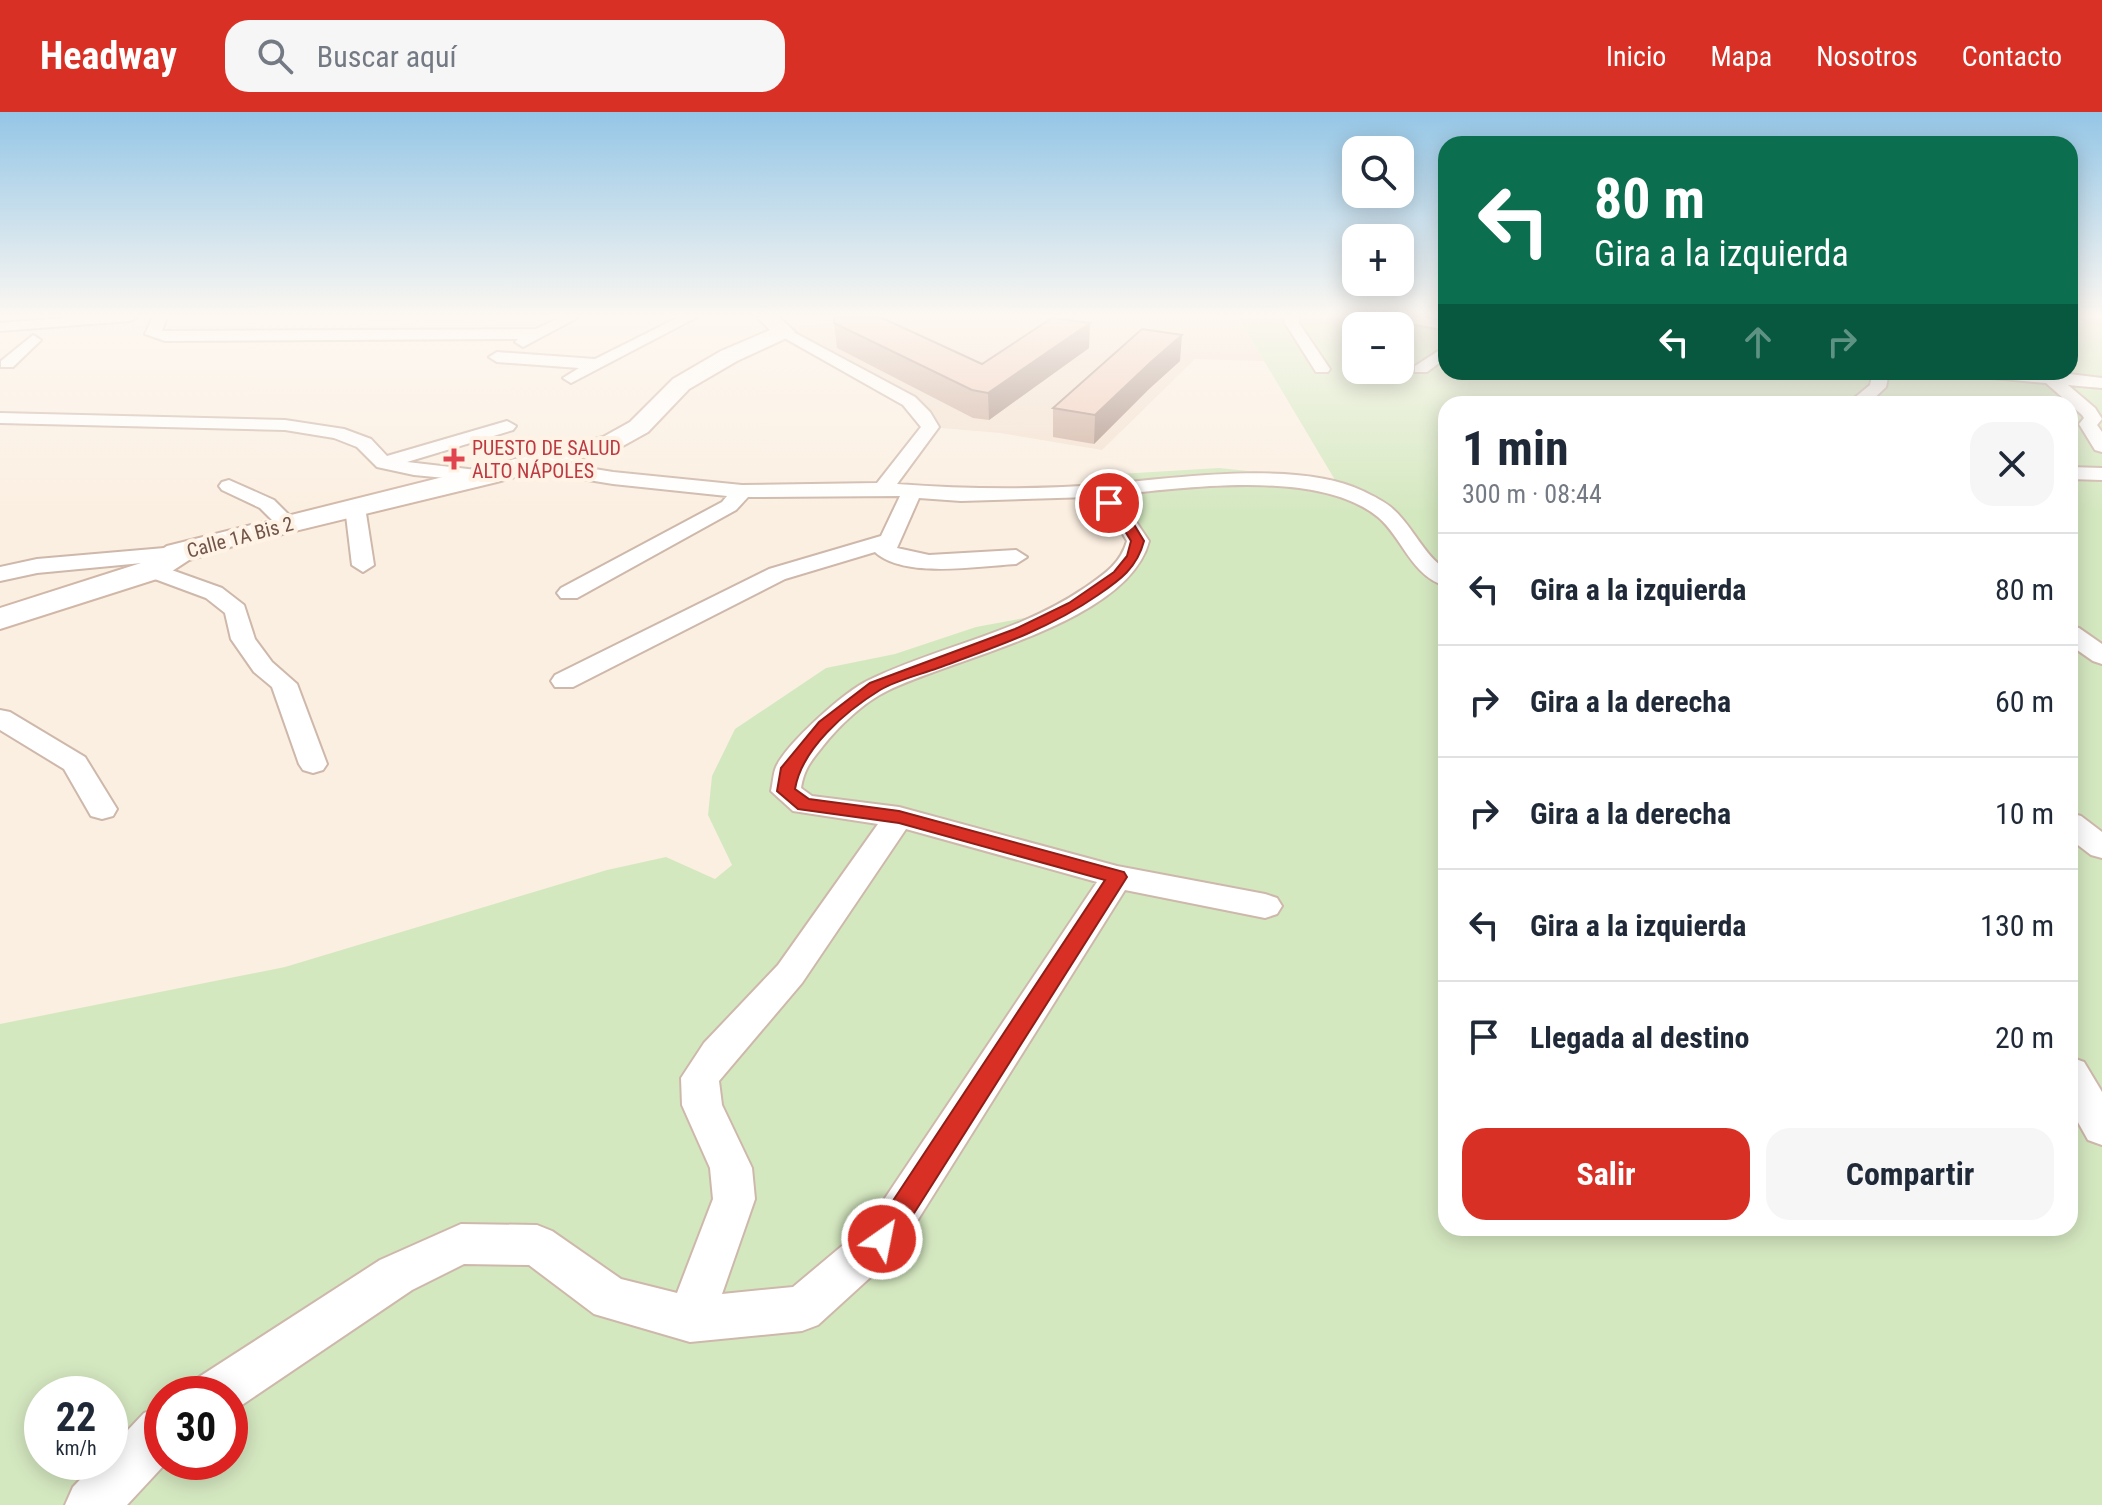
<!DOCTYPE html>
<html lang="es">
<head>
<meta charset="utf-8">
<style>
  :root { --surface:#fff; --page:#f6f6f7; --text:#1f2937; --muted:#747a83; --line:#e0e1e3; --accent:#d93025 }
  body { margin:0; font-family:"Roboto Condensed",sans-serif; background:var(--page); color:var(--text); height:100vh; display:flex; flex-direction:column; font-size:30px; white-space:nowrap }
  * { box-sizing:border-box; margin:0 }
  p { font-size:26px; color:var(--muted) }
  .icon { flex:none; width:44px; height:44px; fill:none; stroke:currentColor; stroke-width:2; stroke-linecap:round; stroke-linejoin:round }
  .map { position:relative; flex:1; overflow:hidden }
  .sheet { position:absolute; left:1438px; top:284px; width:640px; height:840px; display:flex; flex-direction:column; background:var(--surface); border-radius:24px; box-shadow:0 4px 20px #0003 }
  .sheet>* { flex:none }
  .guide { position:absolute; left:1438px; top:24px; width:640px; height:244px; border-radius:24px; box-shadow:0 4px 20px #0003; background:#0b6e4f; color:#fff; overflow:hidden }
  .buttons { position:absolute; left:1342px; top:24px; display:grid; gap:16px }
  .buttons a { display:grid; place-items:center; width:72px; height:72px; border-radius:16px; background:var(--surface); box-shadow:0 4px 20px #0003; font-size:40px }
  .speed { position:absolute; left:24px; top:1264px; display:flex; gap:16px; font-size:40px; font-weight:700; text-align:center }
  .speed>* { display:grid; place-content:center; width:104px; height:104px; border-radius:50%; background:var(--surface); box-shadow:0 4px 20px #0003; line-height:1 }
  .speed small { font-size:20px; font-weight:400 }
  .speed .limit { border:12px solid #d22; background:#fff; color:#111 }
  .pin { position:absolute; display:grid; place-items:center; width:68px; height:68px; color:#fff; margin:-34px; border:4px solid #fff; border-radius:50%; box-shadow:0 2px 8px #0007 }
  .me { position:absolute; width:88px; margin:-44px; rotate:33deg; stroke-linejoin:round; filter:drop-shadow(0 0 6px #0008) }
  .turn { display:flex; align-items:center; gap:28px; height:168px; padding:0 24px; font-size:36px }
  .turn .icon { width:104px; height:104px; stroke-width:2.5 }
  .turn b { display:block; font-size:56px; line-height:68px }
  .lanes { display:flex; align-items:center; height:76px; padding:0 24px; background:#0003; justify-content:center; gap:40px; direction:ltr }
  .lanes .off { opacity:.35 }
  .round { display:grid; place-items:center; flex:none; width:84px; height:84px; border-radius:24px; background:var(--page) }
  .overview { display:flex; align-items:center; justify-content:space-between; height:136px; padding:0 24px }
  h1 { font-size:48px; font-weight:700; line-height:60px }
  .action { display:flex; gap:16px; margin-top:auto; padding:16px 24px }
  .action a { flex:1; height:92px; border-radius:24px; background:var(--accent); color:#fff; font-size:32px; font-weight:700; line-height:92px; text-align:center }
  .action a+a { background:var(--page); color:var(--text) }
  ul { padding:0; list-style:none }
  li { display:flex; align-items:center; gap:24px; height:112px; padding:0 24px; border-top:2px solid var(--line) }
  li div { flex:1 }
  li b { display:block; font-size:30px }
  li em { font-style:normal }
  header { display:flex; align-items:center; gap:48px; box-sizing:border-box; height:112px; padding:0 40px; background:var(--accent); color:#fff }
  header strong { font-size:38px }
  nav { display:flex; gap:44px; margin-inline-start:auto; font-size:28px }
  .search { width:560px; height:72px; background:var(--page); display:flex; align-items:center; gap:20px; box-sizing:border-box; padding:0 28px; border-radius:24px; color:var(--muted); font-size:30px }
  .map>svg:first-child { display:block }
  .residential { fill:#f3e0cf }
  .green { fill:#d4e8c0; fill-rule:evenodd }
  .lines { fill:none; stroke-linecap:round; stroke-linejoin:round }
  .street-casing { stroke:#ceb8ab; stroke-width:4 }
  .secondary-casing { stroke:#d1b7a8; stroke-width:4 }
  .street { fill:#fff; fill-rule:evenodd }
  .secondary { fill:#fff; fill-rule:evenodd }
  .wall { fill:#ceae9f }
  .shaded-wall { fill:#a88d82 }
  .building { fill:#f0cab9; stroke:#a88d82; stroke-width:2 }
  .route { fill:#d93025; stroke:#8d1f18; stroke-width:2 }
  .health-dot { fill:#e0444e; stroke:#fff3e6; stroke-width:3 }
  .labels { text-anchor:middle; stroke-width:8; stroke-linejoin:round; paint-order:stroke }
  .far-health-label { font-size:20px; fill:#be3a42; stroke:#fff3e6; text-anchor:start }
  .far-street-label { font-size:20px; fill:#715449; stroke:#fff3e6 }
</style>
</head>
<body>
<header>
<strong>Headway</strong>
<div class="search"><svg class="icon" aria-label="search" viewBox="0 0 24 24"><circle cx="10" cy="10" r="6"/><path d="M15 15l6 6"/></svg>Buscar aquí</div>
<nav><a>Inicio</a><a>Mapa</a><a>Nosotros</a><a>Contacto</a></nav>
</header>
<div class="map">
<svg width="2102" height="1393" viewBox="0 0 2102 1393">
  <rect width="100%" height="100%" fill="#fbefe1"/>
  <!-- residential -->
  <path class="residential" d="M903,205h311l27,5 23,39 -69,-2 -93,91 -102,-17 -70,-6 -6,-11 -140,-84 13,-6z"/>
  <!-- green -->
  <path class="green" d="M1238,205h208v55h624v-55h32v1188h-2102v-481l285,-57 322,-97 59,-13 49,22 17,-14 -24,-50 4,-39 23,-47 91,-61 69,-14 81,-27 70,-13 68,-35 16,-26 -1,-32 -24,-22 -2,-24 116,-7 116,12zM1356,214h44v44h-44zM1446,292h624v824h-624zM42,1282h68v68h-68zM162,1282h68v68h-68z"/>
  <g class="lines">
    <defs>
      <g id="street">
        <path d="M76,205h61l-7,4 -130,10v-8z"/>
        <path d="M153,205h14l-5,14h3l371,-2 25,-12h18l-56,30 -8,-5 3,-3 -353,2 -20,-7z"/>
        <path d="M679,205h18l-126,66 -8,-5 16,-10 -82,-6 -8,-5 8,-5 98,7z"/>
        <path d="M1285,205h14v6l31,46 -2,3h-12l-31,-49z"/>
        <path d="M1348,205h14l1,9h-7v5l-5,-1z"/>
        <path d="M1393,205h28l25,5v8l-51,-10z"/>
        <path d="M784,215l131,70 15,15 9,15 -42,57c66,5 134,6 201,1 71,-6 200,-26 265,6 10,5 23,11 31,19 19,17 30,46 52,59v17c-34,-9 -44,-49 -68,-69 -60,-49 -194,-29 -266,-22l17,16 20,30c-21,82 -193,116 -262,150 -23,11 -48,35 -64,55 -12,15 -19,23 -22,42l11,8 87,11 218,59 148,28 12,4 5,8 -5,8 -12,4 -140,-28 -228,363 -79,72 -16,6 -112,11 -96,-28 -65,-49 -65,-1 -52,26 -179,121 -3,1v-18h-38l7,-17 181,-117 81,-36 76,1 15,6 69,48 56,14 36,-94 -3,-31 -28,-63 -1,-27 23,-35 74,-78 100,-141 -85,-13 -22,-20c2,-8 2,-17 5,-24 11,-24 69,-76 93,-87 71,-34 149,-47 214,-91 20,-14 37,-24 44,-48l-13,-22 -24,-22 -129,4 -42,-3 -22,50 32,7 87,-5 11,7 -11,7c-37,2 -112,15 -141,-12l-90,27 -212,108h-18l-4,-6 4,-6 214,-106 112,-33 19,-40 -152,1 -12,13 -159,88h-16l-4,-5 4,-5 161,-86 5,-6 -114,-12 -80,-13 -10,-6 3,-4 7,-2 80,13 129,13 135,-2 44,-56 -18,-22 -124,-70v-6zM906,717l191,53 -230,343 -74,62 -71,7 33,-95 -3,-31 -30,-63 -3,-24 83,-98z"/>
        <path d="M33,223l8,5 -3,3 -25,24h-12v-6z"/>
        <path d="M1446,234v12l-19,14h-12v-6z"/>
        <path d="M1356,244v12l-10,-1v-6z"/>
        <path d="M1873,260h16l-3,15 -18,17h-21l23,-19z"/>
        <path d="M1974,260h79l49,6v10l-34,-3 27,23 7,11 -5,6 5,7v20l-7,-2 -16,-26 5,-6 -2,-3 -36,-32 -64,-6z"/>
        <path d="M0,301l285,7 59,9 27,10 16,17 120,-35 9,5 -3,4 -106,32 87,10 3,4 -3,4 -7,2 -73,-7 -37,-8 -20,-20 -23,-9 -49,-8 -285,-7z"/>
        <path d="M2070,355l32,1v12l-32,-1z"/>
        <path d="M229,368l45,20 24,24 -11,6 -7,-2 -20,-20 -38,-18 -3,-4 3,-4z"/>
        <path d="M355,389l10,6 9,58 -11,7 -11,-7 -7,-58z"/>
        <path d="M176,435l11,7 -3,5 -147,14 -37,8v-14l37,-8z"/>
        <path d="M152,451l70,25 22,17 11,34 17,23 25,22 30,80 -4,6 -10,3 -10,-3 -4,-6 -27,-77 -18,-15 -23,-33 -6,-26 -19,-15 -62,-23 -3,-5 3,-5z"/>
        <path d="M2070,514l9,2 23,16v20l-9,-3 -23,-16z"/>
        <path d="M0,598l10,2 75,45 32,52 -4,7 -11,3 -11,-3 -27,-47 -64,-39z"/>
        <path d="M2070,701l11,3 21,16v26l-11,-3 -21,-16z"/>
        <path d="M2070,945l14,5 18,30v53l-14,-5 -18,-32z"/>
        <path d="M162,1294v56h5l-40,43h-62l8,-18 24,-25h13v-13l34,-36z"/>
      </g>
      <path id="secondary" d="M757,205h22l16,15 -4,4 -54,25 -48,28 -41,43 -27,15 -124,35 -264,64 -44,14 -26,17 -163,52v-21l141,-45 26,-17 436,-109 27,-15 43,-43 48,-28 49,-21z"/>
    </defs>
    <!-- street casing -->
    <use href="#street" class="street-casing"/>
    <!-- secondary casing -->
    <use href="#secondary" class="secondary-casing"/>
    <!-- street -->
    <use href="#street" class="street"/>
    <!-- secondary -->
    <use href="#secondary" class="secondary"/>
  </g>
  <!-- wall -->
  <g class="wall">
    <path d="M834,211l148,41 107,-16 -100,72 -16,-2 -136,-70z"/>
    <path d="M1180,249l-31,28 -55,55 -41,-7v-29z"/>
  </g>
  <!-- shaded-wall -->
  <g class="shaded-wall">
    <path d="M1090,211l-1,25 -100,72 -1,-27z"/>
    <path d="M1182,223l-2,26 -31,28 -55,55 1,-29 56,-53z"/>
  </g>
  <!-- building -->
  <g class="building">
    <path d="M834,205h46l102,47 70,-46 38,5 -102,70 -16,-3 -138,-67z"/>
    <path d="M1142,217l40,6 -31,27 -56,53 -42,-7z"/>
  </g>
  <!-- sky -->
  <linearGradient id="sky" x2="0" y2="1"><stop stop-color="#94c6e6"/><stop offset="0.51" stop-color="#fdf8f2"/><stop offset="1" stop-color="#fdf8f2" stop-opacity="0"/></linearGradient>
  <rect width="2102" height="400" fill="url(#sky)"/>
  <!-- route -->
  <path class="route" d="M1109,387l18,14 17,28c-7,27 -24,39 -46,54 -49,34 -105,53 -160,73 -19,7 -41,12 -58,22 -34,21 -78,58 -85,99l14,10 90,12 225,61 3,5 -235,371 -10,4 -9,-4 -4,-9 4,-8 232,-351 -206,-57 -101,-14 -21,-18 4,-23 38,-46 51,-39 145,-54 54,-26 45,-31 13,-16 4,-15 -14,-23 -14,-15z"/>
  <!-- markers -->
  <path class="health-dot" d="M450 335h8v8h8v8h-8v8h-8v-8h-8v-8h8z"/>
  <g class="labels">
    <!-- far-health labels -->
    <g class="far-health-label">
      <text x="472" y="343">PUESTO DE SALUD<tspan x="472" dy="23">ALTO NÁPOLES</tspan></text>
    </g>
    <!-- far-street labels -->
    <g class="far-street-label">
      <text transform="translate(240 425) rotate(-15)" y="7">Calle 1A Bis 2</text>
    </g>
  </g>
</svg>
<div class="buttons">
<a><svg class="icon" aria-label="search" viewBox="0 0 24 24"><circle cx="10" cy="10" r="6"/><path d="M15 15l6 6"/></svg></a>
<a>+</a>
<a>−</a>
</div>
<div class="speed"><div>22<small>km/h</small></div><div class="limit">30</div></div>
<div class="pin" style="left:1109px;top:391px;background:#d93025"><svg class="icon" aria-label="arrive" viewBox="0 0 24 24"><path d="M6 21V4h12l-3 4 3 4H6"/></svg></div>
<svg class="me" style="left:882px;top:1127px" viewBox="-20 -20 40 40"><circle r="17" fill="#d93025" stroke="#fff" stroke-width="3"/><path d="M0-11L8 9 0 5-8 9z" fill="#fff"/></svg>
<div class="guide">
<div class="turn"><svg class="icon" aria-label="left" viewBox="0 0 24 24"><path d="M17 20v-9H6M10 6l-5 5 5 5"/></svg><div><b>80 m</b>Gira a la izquierda</div></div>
<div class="lanes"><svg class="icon" aria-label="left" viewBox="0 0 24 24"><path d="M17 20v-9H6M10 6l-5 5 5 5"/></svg><svg class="icon off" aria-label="ahead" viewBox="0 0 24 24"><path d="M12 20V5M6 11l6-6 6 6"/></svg><svg class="icon off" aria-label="right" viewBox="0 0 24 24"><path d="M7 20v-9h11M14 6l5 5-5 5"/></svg></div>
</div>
<section class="sheet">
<div class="overview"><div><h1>1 min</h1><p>300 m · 08:44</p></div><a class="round"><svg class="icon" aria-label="close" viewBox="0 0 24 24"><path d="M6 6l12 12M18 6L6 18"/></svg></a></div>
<ul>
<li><svg class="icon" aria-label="left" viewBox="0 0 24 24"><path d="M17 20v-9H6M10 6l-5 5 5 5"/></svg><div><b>Gira a la izquierda</b></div><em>80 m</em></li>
<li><svg class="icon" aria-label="right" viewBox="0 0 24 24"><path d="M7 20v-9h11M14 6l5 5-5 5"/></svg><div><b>Gira a la derecha</b></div><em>60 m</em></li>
<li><svg class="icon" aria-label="right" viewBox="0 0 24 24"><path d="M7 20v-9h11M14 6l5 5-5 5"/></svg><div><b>Gira a la derecha</b></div><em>10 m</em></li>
<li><svg class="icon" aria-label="left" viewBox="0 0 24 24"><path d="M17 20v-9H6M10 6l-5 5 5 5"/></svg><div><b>Gira a la izquierda</b></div><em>130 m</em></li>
<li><svg class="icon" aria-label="arrive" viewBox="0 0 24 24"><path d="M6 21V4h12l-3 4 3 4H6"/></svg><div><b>Llegada al destino</b></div><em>20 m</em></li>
</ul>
<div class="action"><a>Salir</a><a>Compartir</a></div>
</section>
</div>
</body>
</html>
